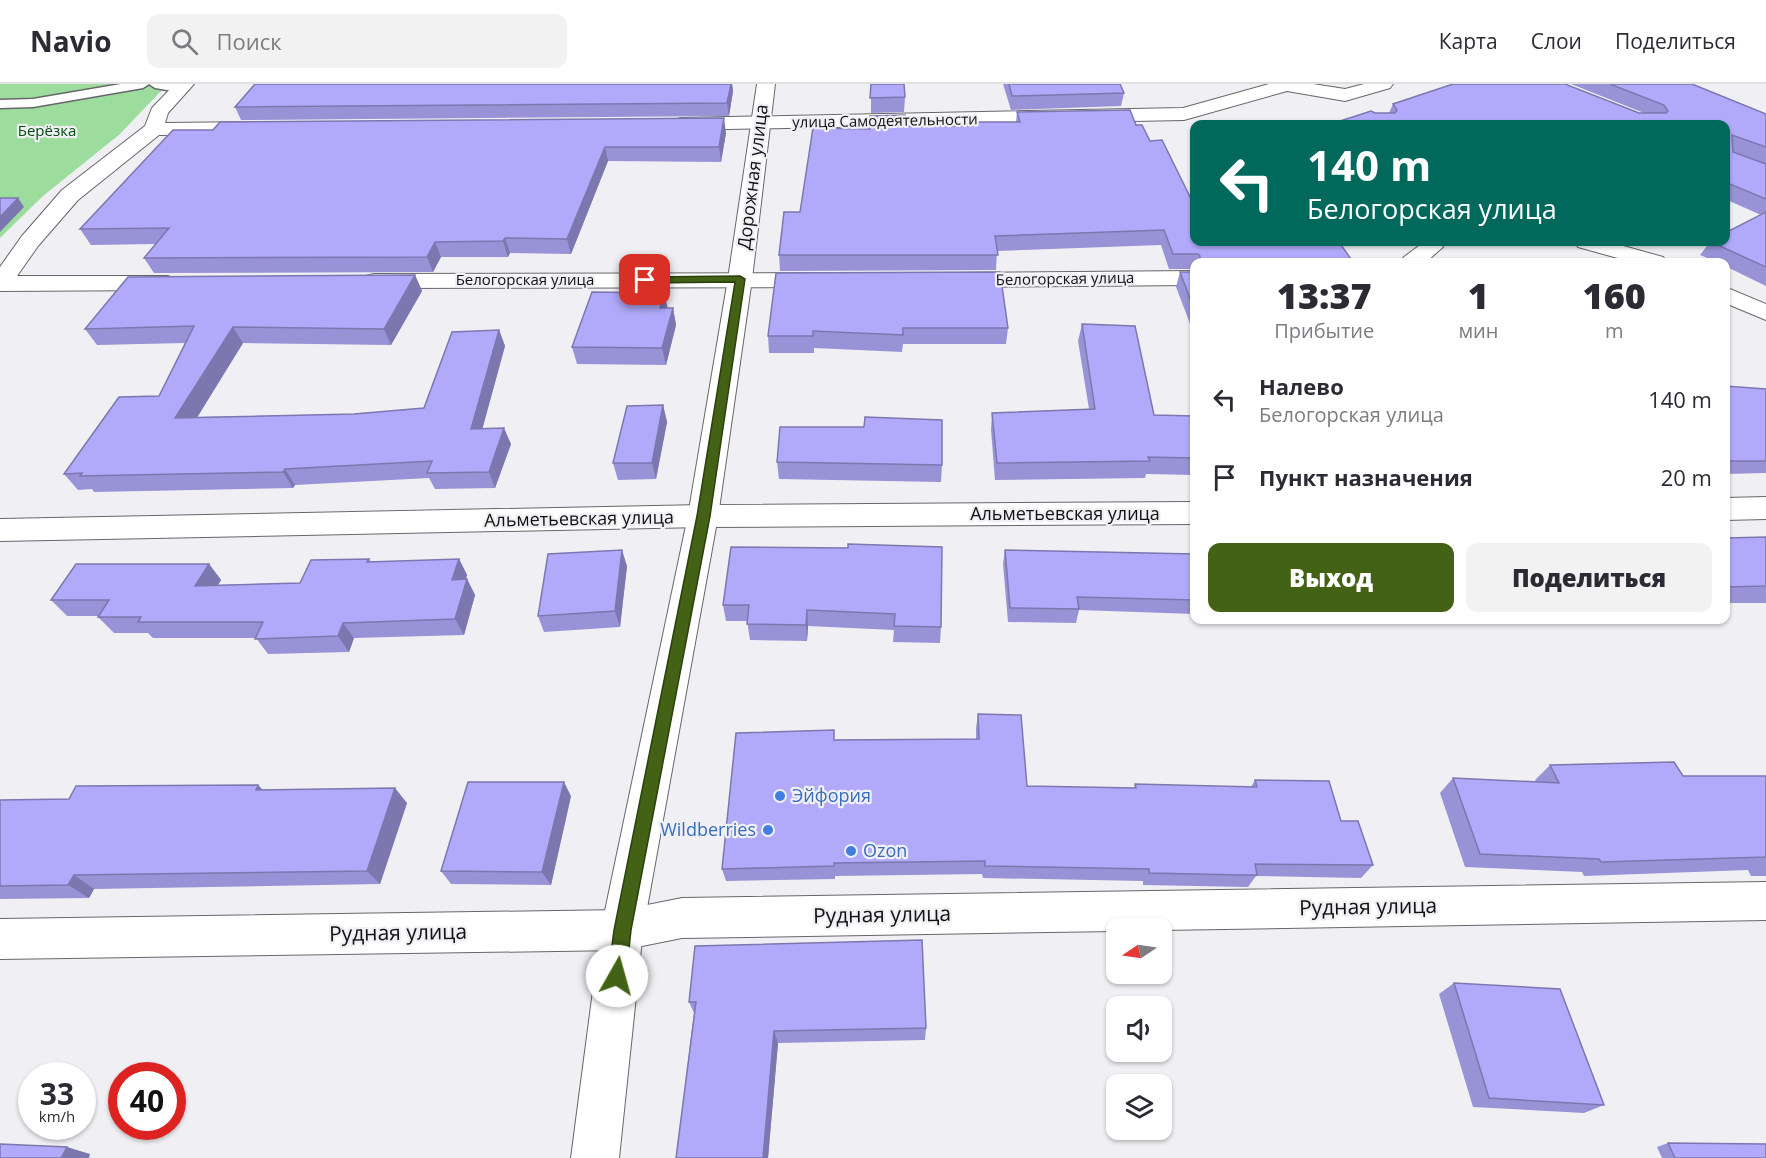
<!DOCTYPE html>
<html lang="ru">
<head>
<meta charset="utf-8">
<style>
  :root { --surface:#fff; --page:#f2f2f3; --text:#2b2b33; --muted:#7c7c81; --line:#e1e1e2; --accent:#436216 }
  body { margin:0; font-family:"Open Sans",sans-serif; background:var(--page); color:var(--text); height:100vh; display:flex; flex-direction:column; font-size:22px; white-space:nowrap }
  * { box-sizing:border-box; margin:0 }
  p { font-size:20px; color:var(--muted) }
  .icon { flex:none; width:33px; height:33px; fill:none; stroke:currentColor; stroke-width:2; stroke-linecap:round; stroke-linejoin:round }
  .map { position:relative; flex:1; overflow:hidden }
  .drawer { position:absolute; left:1190px; top:174px; width:540px; height:366px; display:flex; flex-direction:column; background:var(--surface); border-radius:12px; box-shadow:0 2px 4px #0004 }
  .drawer>* { flex:none }
  .top-card { position:absolute; left:1190px; top:36px; width:540px; height:126px; border-radius:12px; box-shadow:0 2px 4px #0004; background:#00695c; color:#fff; overflow:hidden }
  .needle { width:39px; rotate:257deg }
  .fabs { position:absolute; left:1106px; top:834px; display:grid; gap:12px }
  .fabs a { display:grid; place-items:center; width:66px; height:66px; border-radius:12px; background:var(--surface); box-shadow:0 2px 4px #0004; font-size:30px }
  .speed { position:absolute; left:18px; top:978px; display:flex; gap:12px; font-size:30px; font-weight:700; text-align:center }
  .speed>* { display:grid; place-content:center; width:78px; height:78px; border-radius:50%; background:var(--surface); box-shadow:0 2px 4px #0004; line-height:1 }
  .speed small { font-size:15px; font-weight:400 }
  .speed .limit { border:9px solid #d22; background:#fff; color:#111 }
  .pin { position:absolute; display:grid; place-items:center; width:51px; height:51px; color:#fff; margin:-26px; border-radius:12px; box-shadow:0 3px 9px #0006 }
  .me { position:absolute; width:66px; margin:-33px; rotate:7deg; stroke-linejoin:round; filter:drop-shadow(0 0 4px #0008) }
  .turn { display:flex; align-items:center; gap:21px; height:126px; padding:0 18px; font-size:27px }
  .turn .icon { width:78px; height:78px; stroke-width:2.5 }
  .turn b { display:block; font-size:42px; line-height:51px }
  .eta { display:flex; justify-content:space-evenly; align-items:center; height:102px; text-align:center }
  .eta b { font-size:36px; font-weight:800; line-height:42px }
  .cta { display:flex; gap:12px; margin-top:auto; padding:12px 18px }
  .cta a { flex:1; height:69px; border-radius:12px; background:var(--accent); color:#fff; font-size:24px; font-weight:800; line-height:69px; text-align:center }
  .cta a+a { background:var(--page); color:var(--text) }
  ul { padding:0; list-style:none }
  li { display:flex; align-items:center; gap:18px; height:78px; padding:0 18px }
  li div { flex:1 }
  li b { display:block; font-size:22px }
  li em { font-style:normal }
  header { display:flex; align-items:center; gap:36px; box-sizing:border-box; height:84px; padding:0 30px; background:var(--surface); border-bottom:2px solid var(--line) }
  header strong { font-size:28px }
  nav { display:flex; gap:33px; margin-inline-start:auto; font-size:21px }
  .search { width:420px; height:54px; background:var(--page); display:flex; align-items:center; gap:15px; box-sizing:border-box; padding:0 21px; border-radius:12px; color:var(--muted); font-size:22px }
  .map>svg:first-child { display:block }
  .green { fill:#9cdd9d }
  .lines { fill:none; stroke-linecap:round; stroke-linejoin:round }
  .service-casing { stroke:#67676b; stroke-width:3 }
  .minor-casing { stroke:#67676b; stroke-width:2 }
  .tertiary-casing { stroke:#67676b; stroke-width:2 }
  .service { fill:#fff; fill-rule:evenodd }
  .minor { fill:#fff; fill-rule:evenodd }
  .tertiary { fill:#fff; fill-rule:evenodd }
  .wall { fill:#9892d7 }
  .shaded-wall { fill:#7c77af }
  .building { fill:#b1aafa; stroke:#7c77af; stroke-width:1.5 }
  .route { fill:#436216; stroke:#2c400e; stroke-width:1.5 }
  .shop-dot { fill:#3f7fe0; stroke:#f0f0f4; stroke-width:2 }
  .labels { text-anchor:middle; stroke-width:4.5; stroke-linejoin:round; paint-order:stroke }
  .far-street-label { font-size:15px; fill:#121213; stroke:#f0f0f4 }
  .far-park-label { font-size:15px; fill:#004a0b; stroke:#f0f0f4 }
  .street-label { font-size:18px; fill:#121213; stroke:#f0f0f4 }
  .shop-label { font-size:18px; fill:#366cbe; stroke:#f0f0f4; text-anchor:start }
  .near-street-label { font-size:21px; fill:#121213; stroke:#f0f0f4 }
</style>
</head>
<body>
<header>
<strong>Navio</strong>
<div class="search"><svg class="icon" aria-label="search" viewBox="0 0 24 24"><circle cx="10" cy="10" r="6"/><path d="M15 15l6 6"/></svg>Поиск</div>
<nav><a>Карта</a><a>Слои</a><a>Поделиться</a></nav>
</header>
<div class="map">
<svg width="1766" height="1074" viewBox="0 0 1766 1074">
  <rect width="100%" height="100%" fill="#f0f0f4"/>
  <!-- green -->
  <path class="green" d="M0,0h171l-12,9 -39,41 -77,62 -43,42z"/>
  <g class="lines">
    <defs>
      <path id="service" d="M121,0h57l7,4 -6,4 -24,-4 -6,-4 -6,4 -110,19 -33,1v-8l33,-1z"/>
      <g id="minor">
        <path d="M175,0h19l-26,29 -3,10 95,-1 7,2 3,4 -3,4 -7,2 -101,1 -81,65 -40,46 -21,30h150l8,2 4,5 -4,5 -8,2 -167,1v-24l22,-31 40,-46 83,-64 7,-18z"/>
        <path d="M1269,0h44l32,5 19,-5h29l-3,4 -45,13 -58,-10 -103,29 -503,10 -7,-2 -3,-4 3,-4 7,-2 502,-10z"/>
        <path d="M1424,158h13l6,5 -17,15h-25l3,-5z"/>
        <path d="M1575,158h34l54,15 4,5h-35l-54,-15z"/>
        <path d="M1194,187v14l-238,2 -8,-2 -4,-5 4,-5 8,-2z"/>
        <path d="M821,189l8,2 4,5 -4,5 -8,2 -447,1 -8,-2 -4,-5 4,-5 8,-2z"/>
        <path d="M1725,203l41,17v16l-41,-17z"/>
        <path d="M1766,413v22l-41,1v-22z"/>
        <path d="M1194,418v22l-491,3 -703,14v-22l703,-14z"/>
        <path d="M1766,798v38l-605,10 -45,-2v3l-434,7 -60,12 -622,9v-40l622,-9 60,-12z"/>
      </g>
      <path id="tertiary" d="M757,0h18l-23,195 -34,237 -75,414 -24,228h-48l30,-228 87,-414 40,-237z"/>
    </defs>
    <!-- service casing -->
    <use href="#service" class="service-casing"/>
    <!-- minor casing -->
    <use href="#minor" class="minor-casing"/>
    <!-- tertiary casing -->
    <use href="#tertiary" class="tertiary-casing"/>
    <!-- service -->
    <use href="#service" class="service"/>
    <!-- minor -->
    <use href="#minor" class="minor"/>
    <!-- tertiary -->
    <use href="#tertiary" class="tertiary"/>
  </g>
  <!-- wall -->
  <g class="wall">
    <path d="M255,0h477l1,7 -4,25 -488,4 -6,-13z"/>
    <path d="M871,0l34,13 -1,15 -33,1z"/>
    <path d="M1003,0h117l4,9 -3,13 -110,4z"/>
    <path d="M1571,0h121l74,30v172l-41,-20v-4h-8l-17,-7 10,-13h15l36,-27 -36,-16v-75h-392l1,-1 41,-10h14l4,-9 251,9z"/>
    <path d="M1017,28l119,13 58,117 159,20h-159v7h-25l-8,-24 -164,6 -1,19 -216,1 -1,-16 21,-43 70,-83 36,-3h66l44,-4z"/>
    <path d="M173,46l553,3 -5,29 -113,-1 -37,93 -61,-1 -2,4h-67l-8,15 -279,1 -10,-15 12,-14 -65,1 -11,-16z"/>
    <path d="M1180,188h14v62l-18,-47z"/>
    <path d="M776,189l232,55 -2,16h-103l-1,8 -88,-4v5h-45l-1,-17z"/>
    <path d="M415,191l7,16 -31,54 -148,-2 -46,74 157,-3 70,-6 75,-78 6,16 -23,83 29,15 -16,44 -60,1 -6,-11 -134,7 -2,3 -199,4 -2,-3 -14,1 -14,-16 95,-78 26,-53 -88,2 -12,-16z"/>
    <path d="M664,209l3,15h6l3,17 -10,40 -89,-1 -5,-17z"/>
    <path d="M1082,240l72,91 40,1v59l-48,-1 -1,4 -150,2 -4,-50 1,-17 97,-4 -11,-68z"/>
    <path d="M1725,302l41,3v84l-41,1z"/>
    <path d="M663,321l4,17 -11,57 -38,1 -5,-17z"/>
    <path d="M864,343l78,38 -1,17 -162,-3 -2,-17z"/>
    <path d="M1766,453v66h-41v-65z"/>
    <path d="M731,463l210,80 -1,16 -47,-1 1,-12 -86,-4 -1,15 -57,-1 -3,-19h-21l-3,-16z"/>
    <path d="M1005,466l189,4v60l-115,-4 -3,13 -68,-1 -5,-58z"/>
    <path d="M369,475l2,3 88,-3 8,16 -1,4h1l8,16 -11,40 -110,3 -5,14 -81,2 -12,-16h-103l-5,-5h-34l-16,-16v-1h-31l-16,-16 158,-36 12,16 -3,5 82,-2z"/>
    <path d="M627,482l-7,61 -76,5 -6,-16z"/>
    <path d="M978,630l49,72 107,2 1,-4 116,3 4,-7 86,41 32,44 -12,13 -105,-2 -8,11 -105,-2v-4l-160,-3 -1,-4 -147,2v3l-109,2 -4,-12 113,-129 141,-1v-11z"/>
    <path d="M1550,681l133,11h83v100h-15l-3,-6 -164,6 -2,-4 -117,-5 -25,-74 13,-15 83,4 -1,-2z"/>
    <path d="M258,701l5,5 144,13 -27,81 -286,5 -5,9 -89,1v-99l69,-1z"/>
    <path d="M571,712l-20,89 -100,-1 -10,-13z"/>
    <path d="M695,862l231,82 -1,12 -147,3 -10,115h-92l18,-145 -5,-11z"/>
    <path d="M1454,899l150,122 -20,8 -111,-6 -34,-113z"/>
    <path d="M1668,1059l98,15h-104l-5,-11z"/>
  </g>
  <!-- shaded-wall -->
  <g class="shaded-wall">
    <path d="M731,0h1l1,7 -4,25 -2,-13z"/>
    <path d="M724,34l2,15 -5,29 -2,-15z"/>
    <path d="M605,63l3,14 -37,93 -4,-15z"/>
    <path d="M18,114l6,9 -24,25v-15z"/>
    <path d="M505,154l5,15 -2,4 -5,-16z"/>
    <path d="M435,158l6,15 -8,15 -6,-15z"/>
    <path d="M415,191l7,16 -31,54 -7,-16z"/>
    <path d="M664,209l4,16 -8,-1z"/>
    <path d="M673,224l3,17 -10,40 -4,-17z"/>
    <path d="M233,243l10,16 -56,91 -12,-16z"/>
    <path d="M499,246l6,16 -27,99 -7,-16z"/>
    <path d="M663,321l4,17 -11,57 -4,-16z"/>
    <path d="M504,344l7,16 -16,44 -6,-16z"/>
    <path d="M285,385l10,16 -2,3 -10,-16z"/>
    <path d="M622,466l5,16 -7,61 -5,-16z"/>
    <path d="M459,475l8,16 -7,21 -8,-16z"/>
    <path d="M209,480l12,16 -13,22 -13,-16z"/>
    <path d="M467,495l8,16 -11,40 -9,-16z"/>
    <path d="M807,526l1,16 -1,15 -1,-16z"/>
    <path d="M343,539l11,15 -5,14 -11,-16z"/>
    <path d="M564,698l7,14 -20,89 -9,-13z"/>
    <path d="M258,701l14,15 -16,-10z"/>
    <path d="M395,704l12,15 -27,81 -13,-13z"/>
    <path d="M74,791l20,14 -5,9 -21,-13z"/>
    <path d="M774,947l4,12 -10,115h-5z"/>
    <path d="M67,1063l23,7 -1,4h-28z"/>
  </g>
  <!-- building -->
  <g class="building">
    <path d="M255,0h476l-4,19 -492,4z"/>
    <path d="M871,0h33l1,13 -35,1z"/>
    <path d="M1009,0h111l4,9 -112,3z"/>
    <path d="M1453,0h112l74,29h27l2,-2 -4,-6 -54,-21h82l74,30v33l-34,-12 1,17 33,12v35l-41,-17v-58h-389l-2,-1 37,-12 4,2h20l2,-3 -4,-6z"/>
    <path d="M1130,26l6,15h6l8,16 12,-1 32,65v37h145l14,20h-153v-6l-2,-2h-25l-9,-24 -169,6 3,19h-219l5,-43h16l13,-84 57,1v-13l35,-1 1,11h66l7,-4h41l-3,-10z"/>
    <path d="M724,34l-5,29h-114l-38,92 -62,-1 -2,3 -68,1 -8,15 -283,1 25,-30 -89,1 93,-99h40l7,-8z"/>
    <path d="M0,114h18l-18,19z"/>
    <path d="M1766,128v55l-55,-25h14v-9z"/>
    <path d="M1000,188l8,56h-105v7l-90,-4v5h-45l8,-63z"/>
    <path d="M1180,188h14v37z"/>
    <path d="M415,191l-31,54 -151,-2 -58,91 179,-4 70,-6 28,-76 47,-2 -28,99 33,-1 -15,44 -62,1 5,-12 -147,8 -2,3 -203,4 2,-3 -18,1 55,-77 40,-1 35,-70 -109,3 43,-52z"/>
    <path d="M592,208l72,1 -4,15h13l-11,40 -90,-1z"/>
    <path d="M1082,240l53,2 19,89 40,1v42l-46,-1 2,4 -153,2 -5,-50 103,-4z"/>
    <path d="M1725,302l41,3v72h-41z"/>
    <path d="M663,321l-11,58h-39l14,-57z"/>
    <path d="M865,333l77,3v45l-165,-3 3,-35h84z"/>
    <path d="M1766,453v49l-41,1v-49z"/>
    <path d="M848,460l94,3 -1,80 -47,-1 1,-12 -88,-4 -1,15 -59,-1 2,-19h-26l8,-58 117,1z"/>
    <path d="M622,466l-7,61 -77,5 10,-62z"/>
    <path d="M1005,466l189,4v46l-117,-3 2,12 -69,-1z"/>
    <path d="M369,475l-2,3 92,-3 -7,21 15,-1 -12,40 -112,4 -5,13 -83,3 8,-17h-125l3,-5h-43l11,-17h-58l25,-36h133l-14,22 105,-3 11,-23z"/>
    <path d="M978,630l43,1 6,71 109,2 -1,-4 122,3 -2,-7 74,1 12,40h17l15,44 -118,-1 2,11h-15l-93,-2v-4l-164,-3v-5l-151,2v3l-112,3 14,-136 98,-3v10l145,-1z"/>
    <path d="M1674,678l9,14h83v81l-165,5 -2,-3 -119,-5 -27,-76 106,5 -9,-18z"/>
    <path d="M468,698h96l-22,90 -101,-1z"/>
    <path d="M258,701l-2,5 139,-2 -28,83 -293,4 -6,10 -68,1v-86l69,-1 7,-13z"/>
    <path d="M922,856l4,88 -152,3 -11,127h-87l20,-156h-7l6,-56z"/>
    <path d="M1454,899l106,6 44,116 -115,-7z"/>
    <path d="M1668,1059l98,1v14h-91z"/>
    <path d="M0,1060l67,3 -6,11h-61z"/>
  </g>
  <!-- route -->
  <path class="route" d="M740,192l5,3 -35,237 -79,414 -5,46 -3,6 -6,3 -6,-3 -3,-6 6,-46 83,-414 38,-234 -90,1 -5,-3 5,-3z"/>
  <!-- markers -->
  <g class="shop-dot">
    <circle cx="780" cy="712" r="6"/>
    <circle cx="768" cy="746" r="6"/>
    <circle cx="851" cy="767" r="6"/>
  </g>
  <g class="labels">
    <!-- far-street labels -->
    <g class="far-street-label">
      <text transform="translate(885 37) rotate(-1)" y="5">улица Самодеятельности</text>
      <text transform="translate(1065 195) rotate(-1)" y="5">Белогорская улица</text>
      <text x="525" y="201">Белогорская улица</text>
    </g>
    <!-- far-park labels -->
    <g class="far-park-label">
      <text x="47" y="52">Берёзка</text>
    </g>
    <!-- street labels -->
    <g class="street-label">
      <text transform="translate(753 93) rotate(-83)" y="6">Дорожная улица</text>
      <text x="1065" y="436">Альметьевская улица</text>
      <text transform="translate(579 435) rotate(-1)" y="6">Альметьевская улица</text>
    </g>
    <!-- shop labels -->
    <g class="shop-label">
      <text x="792" y="718">Эйфория</text>
      <text x="756" y="752" text-anchor="end">Wildberries</text>
      <text x="863" y="773">Ozon</text>
    </g>
    <!-- near-street labels -->
    <g class="near-street-label">
      <text transform="translate(1368 823) rotate(-1)" y="7">Рудная улица</text>
      <text transform="translate(882 831) rotate(-1)" y="7">Рудная улица</text>
      <text transform="translate(398 849) rotate(-1)" y="7">Рудная улица</text>
    </g>
  </g>
</svg>
<div class="fabs">
<a><svg class="needle" viewBox="-14 -14 28 28"><path d="M0-13l5 13h-10z" fill="#e53935"/><path d="M0 13l5-13h-10z" fill="#7c7c81"/></svg></a>
<a><svg class="icon" aria-label="sound" viewBox="0 0 24 24"><path d="M4 9h4l5-4v14l-5-4H4zM17 9q2 3 0 6"/></svg></a>
<a><svg class="icon" aria-label="layers" viewBox="0 0 24 24"><path d="M12 4l9 5-9 5-9-5zM3 14l9 5 9-5"/></svg></a>
</div>
<div class="speed"><div>33<small>km/h</small></div><div class="limit">40</div></div>
<div class="pin" style="left:645px;top:196px;background:#d93025"><svg class="icon" aria-label="arrive" viewBox="0 0 24 24"><path d="M6 21V4h12l-3 4 3 4H6"/></svg></div>
<svg class="me" style="left:617px;top:892px" viewBox="-20 -20 40 40"><circle r="19" fill="#fff"/><path d="M0-13L10 11 0 6-10 11z" fill="#436216"/></svg>
<div class="top-card">
<div class="turn"><svg class="icon" aria-label="left" viewBox="0 0 24 24"><path d="M17 20v-9H6M10 6l-5 5 5 5"/></svg><div><b>140 m</b>Белогорская улица</div></div>
</div>
<section class="drawer">
<div class="eta">
<div><b>13:37</b><p>Прибытие</p></div>
<div><b>1</b><p>мин</p></div>
<div><b>160</b><p>m</p></div>
</div>
<ul>
<li><svg class="icon" aria-label="left" viewBox="0 0 24 24"><path d="M17 20v-9H6M10 6l-5 5 5 5"/></svg><div><b>Налево</b><p>Белогорская улица</p></div><em>140 m</em></li>
<li><svg class="icon" aria-label="arrive" viewBox="0 0 24 24"><path d="M6 21V4h12l-3 4 3 4H6"/></svg><div><b>Пункт назначения</b></div><em>20 m</em></li>
</ul>
<div class="cta"><a>Выход</a><a>Поделиться</a></div>
</section>
</div>
</body>
</html>
